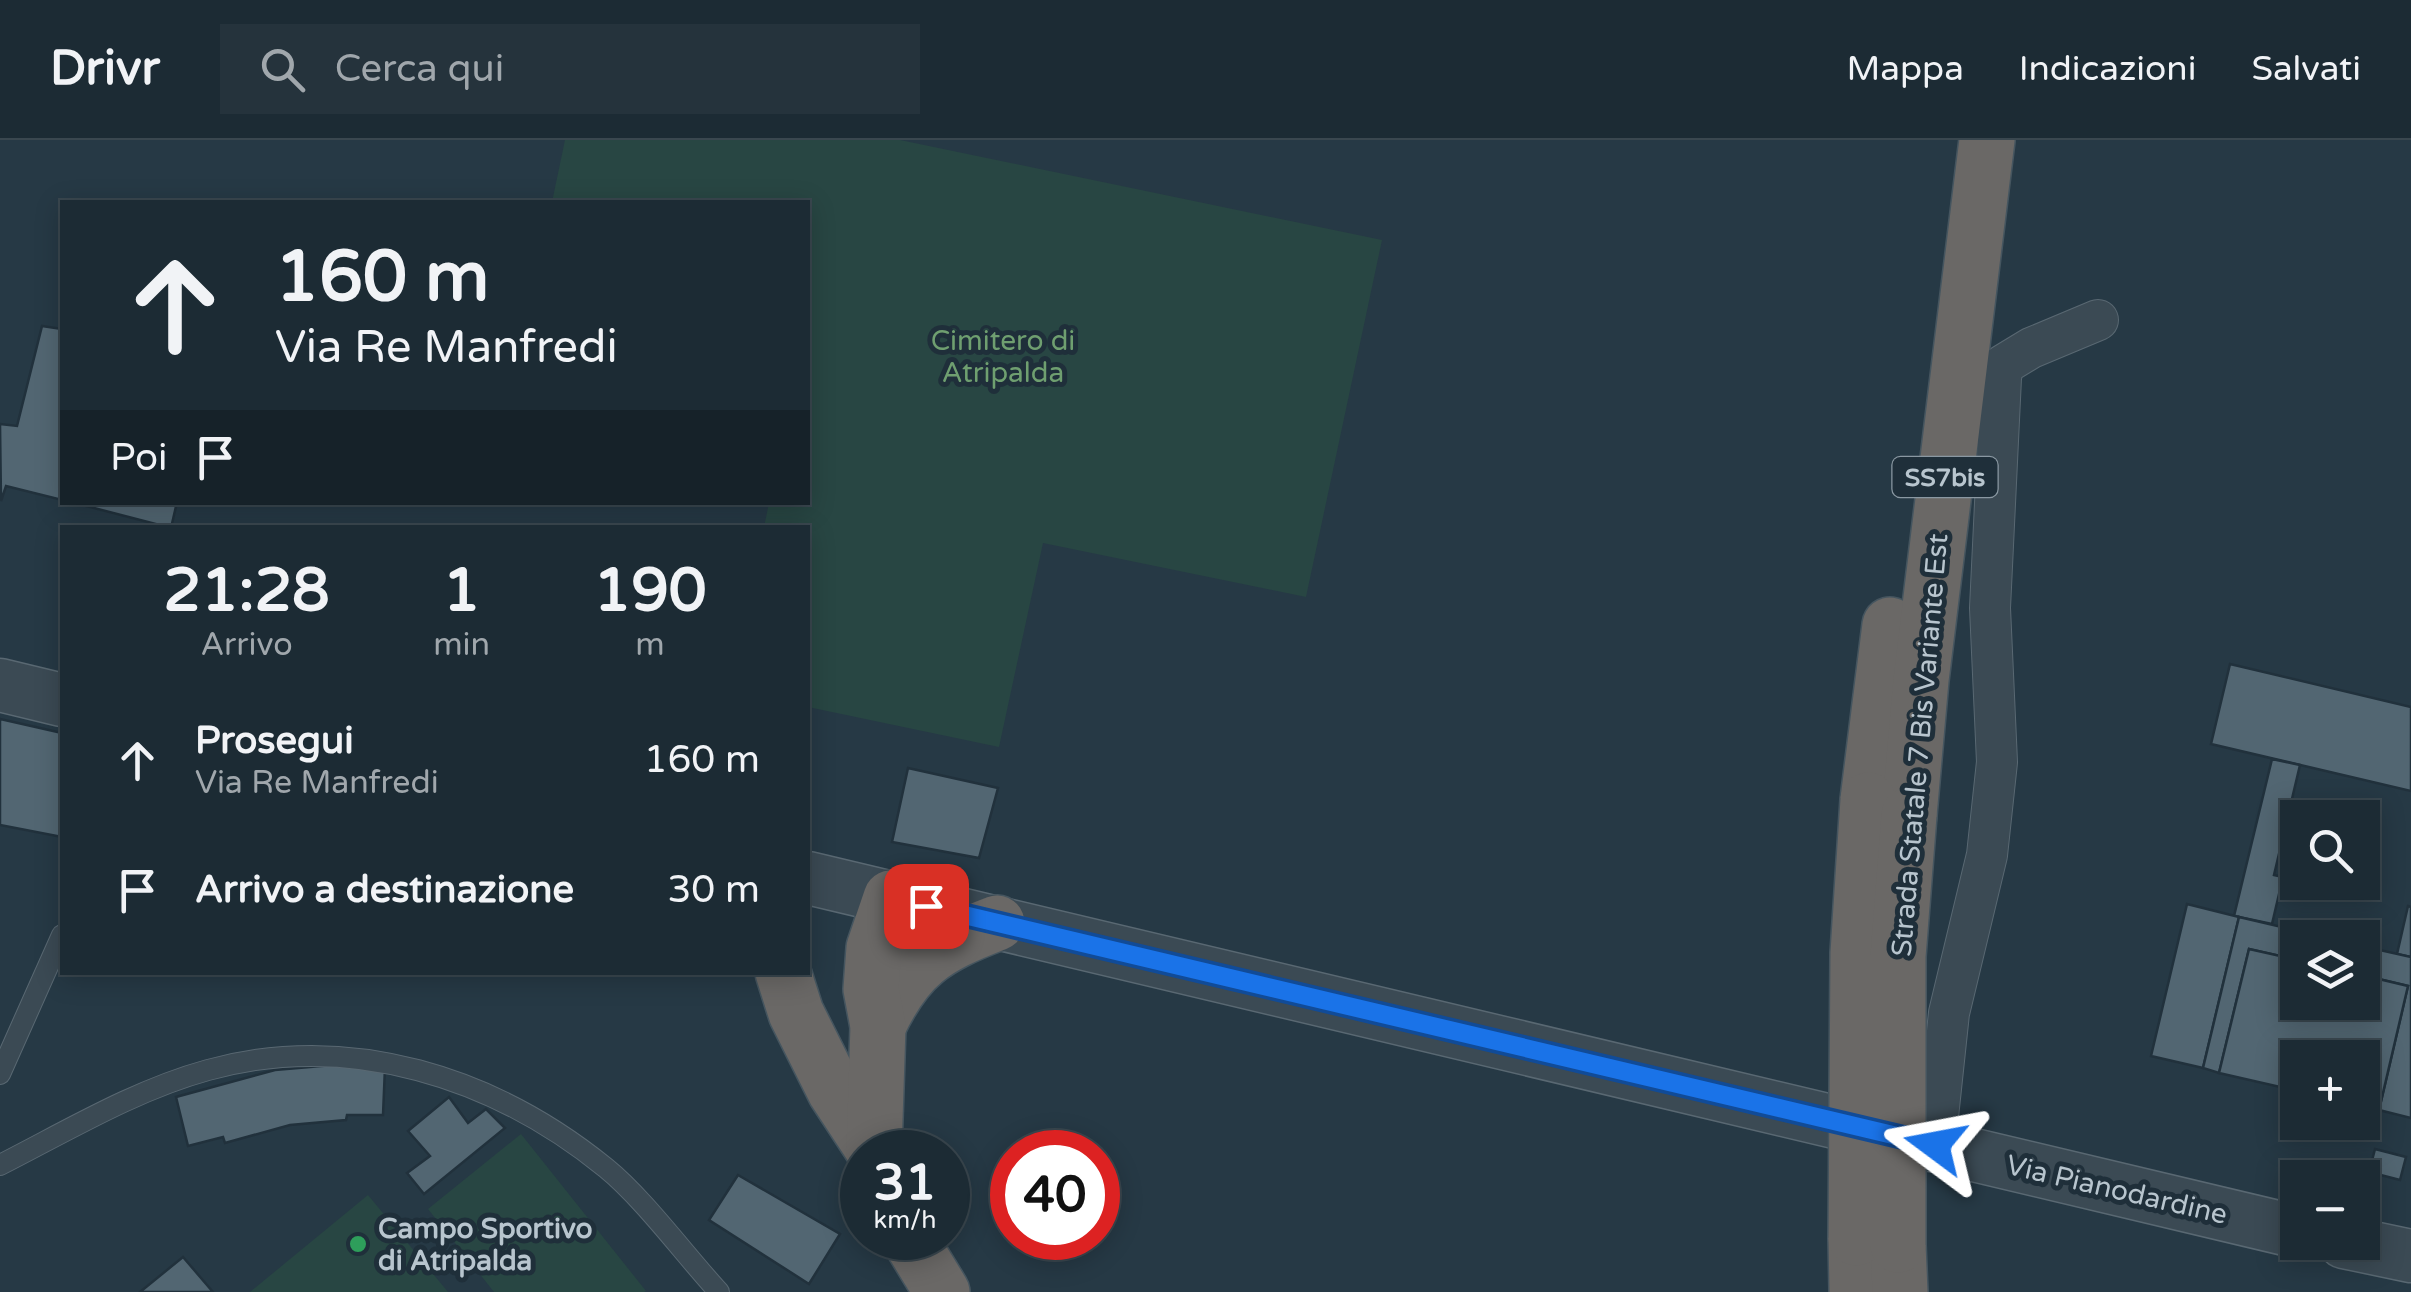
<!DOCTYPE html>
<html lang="it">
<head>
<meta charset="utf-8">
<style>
  :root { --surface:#1c2b34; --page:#25333c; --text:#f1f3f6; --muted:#a0a7ac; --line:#3a474f }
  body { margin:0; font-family:"Varela Round",sans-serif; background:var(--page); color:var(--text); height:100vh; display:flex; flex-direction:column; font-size:38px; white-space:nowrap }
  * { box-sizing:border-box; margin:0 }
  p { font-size:32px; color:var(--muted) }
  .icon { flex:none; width:55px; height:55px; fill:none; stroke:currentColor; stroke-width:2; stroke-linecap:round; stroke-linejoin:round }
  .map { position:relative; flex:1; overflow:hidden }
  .panel { position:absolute; left:60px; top:385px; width:750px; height:450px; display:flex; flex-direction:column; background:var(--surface); border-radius:0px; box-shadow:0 5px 25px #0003,0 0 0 2px var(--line) }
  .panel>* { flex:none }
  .guide { position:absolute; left:60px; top:60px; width:750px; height:305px; border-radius:0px; box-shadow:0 5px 25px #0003,0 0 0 2px var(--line); background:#1c2b34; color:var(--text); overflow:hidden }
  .controls { position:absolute; left:2280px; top:660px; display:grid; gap:20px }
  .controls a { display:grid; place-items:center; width:100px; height:100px; border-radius:0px; background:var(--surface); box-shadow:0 5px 25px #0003,0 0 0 2px var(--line); font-size:50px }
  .speed { position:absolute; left:840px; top:990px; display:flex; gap:20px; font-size:50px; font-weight:700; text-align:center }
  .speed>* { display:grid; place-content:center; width:130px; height:130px; border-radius:50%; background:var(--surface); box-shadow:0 5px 25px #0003,0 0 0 2px var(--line); line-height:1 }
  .speed small { font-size:25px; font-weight:400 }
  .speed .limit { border:15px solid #d22; background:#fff; color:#111 }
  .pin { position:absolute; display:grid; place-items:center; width:85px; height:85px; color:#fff; margin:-42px; border-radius:20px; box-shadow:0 5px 15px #0006 }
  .me { position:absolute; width:110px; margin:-55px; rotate:283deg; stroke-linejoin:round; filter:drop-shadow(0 0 8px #0008) }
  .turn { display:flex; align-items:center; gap:35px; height:210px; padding:0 50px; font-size:45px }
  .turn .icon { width:130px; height:130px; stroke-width:2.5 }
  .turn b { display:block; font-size:70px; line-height:85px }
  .then { display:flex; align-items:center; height:95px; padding:0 50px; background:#0003; gap:20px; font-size:38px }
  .eta { display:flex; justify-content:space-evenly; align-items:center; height:170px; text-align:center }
  .eta b { font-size:60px; font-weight:700; line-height:70px }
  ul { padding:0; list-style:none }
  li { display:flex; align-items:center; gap:30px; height:130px; padding:0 50px }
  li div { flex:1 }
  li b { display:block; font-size:38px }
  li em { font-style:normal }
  header { display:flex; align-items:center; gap:60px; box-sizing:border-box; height:140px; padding:0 50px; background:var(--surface); border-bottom:2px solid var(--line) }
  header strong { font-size:48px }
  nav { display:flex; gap:55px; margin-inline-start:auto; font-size:35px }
  .search { width:700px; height:90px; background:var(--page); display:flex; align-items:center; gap:25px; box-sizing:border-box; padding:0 35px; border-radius:0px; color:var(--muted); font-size:38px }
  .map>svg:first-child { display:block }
  .green { fill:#284643 }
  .building { fill:#526672; stroke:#21313c; stroke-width:2.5 }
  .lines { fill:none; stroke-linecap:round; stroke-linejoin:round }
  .service-casing { stroke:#596872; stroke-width:22 }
  .minor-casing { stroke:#596872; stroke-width:42 }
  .tertiary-casing { stroke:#596872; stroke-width:55 }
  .trunk-casing { stroke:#45555f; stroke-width:58 }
  .service { stroke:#3b4a54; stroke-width:20 }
  .minor { stroke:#3b4a54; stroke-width:40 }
  .tertiary { stroke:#3b4a54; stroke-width:52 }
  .trunk { stroke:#6a6866; stroke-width:55 }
  .trunk-bridge-casing { stroke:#45555f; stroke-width:58; stroke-linecap:butt }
  .trunk-bridge { stroke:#6a6866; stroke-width:55 }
  .route-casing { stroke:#114b97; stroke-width:25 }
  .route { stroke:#1a73e8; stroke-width:18 }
  .leisure-dot { fill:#2e9e5b; stroke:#1f2f3a; stroke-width:4 }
  .labels { text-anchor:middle; stroke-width:10; stroke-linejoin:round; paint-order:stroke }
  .shield { fill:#1f2f3a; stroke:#8a98a2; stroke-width:2.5 }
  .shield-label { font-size:25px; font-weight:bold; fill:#b8c5ce }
  .park-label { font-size:28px; fill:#6f9f70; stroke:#1f2f3a }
  .street-label { font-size:28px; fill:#b8c5ce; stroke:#1f2f3a }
  .poi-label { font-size:28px; font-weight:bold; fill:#b8c5ce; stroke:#1f2f3a; text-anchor:start }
</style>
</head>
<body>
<header>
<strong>Drivr</strong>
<div class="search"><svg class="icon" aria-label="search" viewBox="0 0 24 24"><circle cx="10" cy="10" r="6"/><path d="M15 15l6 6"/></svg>Cerca qui</div>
<nav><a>Mappa</a><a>Indicazioni</a><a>Salvati</a></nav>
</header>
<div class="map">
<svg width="2411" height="1152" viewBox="0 0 2411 1152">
  <rect width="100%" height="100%" fill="#263945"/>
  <!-- green -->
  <g class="green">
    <path d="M565,0h335l482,100 -76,357 -263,-54 -44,204 -191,-40v-179l-44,-1 5,-24 39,-1v-300h-256z"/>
    <path d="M521,994l125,157 -2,1h-150l-66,-83z"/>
    <path d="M368,1055l80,97h-198z"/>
  </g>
  <!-- building -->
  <g class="building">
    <path d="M42,186l20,3v171l-56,-14 -5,15 -1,-77 17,2z"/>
    <path d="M71,362h106l-6,26z"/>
    <path d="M2230,524l181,43v84l-200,-47z"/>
    <path d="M0,579l62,14v104l-62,-12z"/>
    <path d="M2272,619l28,6 -26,110 9,2 -11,47 -38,-8z"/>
    <path d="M908,628l90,20 -19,70 -87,-16z"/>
    <path d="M2187,764l52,13 -36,151 -52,-12z"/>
    <path d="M2408,766l3,1v50l-14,-3z"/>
    <path d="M2239,777l89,21h-30v22l-49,-11 -30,124 -16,-5z"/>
    <path d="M2362,806l49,11v161l-32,-8 29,-124 -46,-11z"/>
    <path d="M2249,809l49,11v42h64v-27l46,11 -29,124 -17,-4v-48h-64v33l-79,-18z"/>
    <path d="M345,924l40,3 -2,48h-36l-1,5 -56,5 -65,18 -2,-6 -35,9 -12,-49 99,-27z"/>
    <path d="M449,957l19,26 18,-14 19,19 -81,66 -17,-21 23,-17 -22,-25z"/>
    <path d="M2375,1009l31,8 -6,23 -31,-8z"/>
    <path d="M738,1035l102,59 -31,50 -100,-64z"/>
    <path d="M183,1117l30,35h-73z"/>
  </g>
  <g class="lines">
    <defs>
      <g id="service">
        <path d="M0,934l62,-139"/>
        <path d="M0,1025c67,-34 135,-75 208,-95 142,-39 286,7 398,98 37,30 79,87 113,124"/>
      </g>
      <path id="minor" d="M1935,1005l14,-132 38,-158 10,-93 -7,-154 11,-230 2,-13 28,-17 67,-28"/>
      <g id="tertiary">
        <path d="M0,545l62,15"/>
        <path d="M808,738l1490,354"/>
        <path d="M2344,1102l67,14"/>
      </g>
      <g id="trunk">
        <path d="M1868,660l22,-175"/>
        <path d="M1909,675l12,-135 66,-540"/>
        <path d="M783,832l13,41 39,78 40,61"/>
        <path d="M878,886c29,-62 56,-79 119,-103"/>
        <path d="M874,1010l4,-124 -7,-37 3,-41 17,-50"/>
        <path d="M909,1098l33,54"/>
        <path d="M1856,1098l1,54"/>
        <path d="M1898,1105l2,47"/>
      </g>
    </defs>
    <!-- service casing -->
    <use href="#service" class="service-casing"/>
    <!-- minor casing -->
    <use href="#minor" class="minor-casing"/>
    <!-- tertiary casing -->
    <use href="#tertiary" class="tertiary-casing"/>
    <!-- trunk casing -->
    <use href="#trunk" class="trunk-casing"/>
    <!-- service -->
    <use href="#service" class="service"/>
    <!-- minor -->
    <use href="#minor" class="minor"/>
    <!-- tertiary -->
    <use href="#tertiary" class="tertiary"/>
    <!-- trunk -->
    <use href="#trunk" class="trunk"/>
    <defs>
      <g id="trunk-bridge">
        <path d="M1856,1098l2,-285 10,-153"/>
        <path d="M1898,1105v-289l11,-141"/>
      </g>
    </defs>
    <!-- trunk-bridge casing -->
    <use href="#trunk-bridge" class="trunk-bridge-casing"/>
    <!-- trunk-bridge -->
    <use href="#trunk-bridge" class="trunk-bridge"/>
  </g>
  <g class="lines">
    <defs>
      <path id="route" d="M926,766l1009,239"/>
    </defs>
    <!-- route casing -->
    <use href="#route" class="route-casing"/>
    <!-- route -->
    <use href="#route" class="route"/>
  </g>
  <!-- markers -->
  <circle class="leisure-dot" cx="358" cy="1104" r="10"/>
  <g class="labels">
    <!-- shield labels -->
    <rect class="shield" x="1892.5" y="317" width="105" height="40" rx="8"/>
    <g class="shield-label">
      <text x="1945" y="346">SS7bis</text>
    </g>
    <!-- park labels -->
    <g class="park-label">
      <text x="1003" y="210">Cimitero di<tspan x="1003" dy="32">Atripalda</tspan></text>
    </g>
    <!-- street labels -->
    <g class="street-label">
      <text transform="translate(1919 605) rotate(-85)" y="10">Strada Statale 7 Bis Variante Est</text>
      <text transform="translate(2117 1049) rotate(13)" y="10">Via Pianodardine</text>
    </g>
    <!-- poi labels -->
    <g class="poi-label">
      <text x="378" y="1098">Campo Sportivo<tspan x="378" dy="32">di Atripalda</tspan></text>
    </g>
  </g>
</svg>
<div class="controls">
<a><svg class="icon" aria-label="search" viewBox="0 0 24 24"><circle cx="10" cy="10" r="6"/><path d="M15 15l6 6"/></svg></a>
<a><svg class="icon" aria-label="layers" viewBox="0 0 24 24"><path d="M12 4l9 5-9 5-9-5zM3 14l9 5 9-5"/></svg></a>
<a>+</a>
<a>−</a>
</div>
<div class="speed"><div>31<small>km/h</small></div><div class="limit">40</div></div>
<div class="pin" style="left:926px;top:766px;background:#d93025"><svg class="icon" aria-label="arrive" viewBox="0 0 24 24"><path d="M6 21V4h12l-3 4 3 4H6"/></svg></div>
<svg class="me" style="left:1935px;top:1005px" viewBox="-20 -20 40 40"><path d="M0-17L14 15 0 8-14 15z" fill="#1a73e8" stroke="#fff" stroke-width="4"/></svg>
<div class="guide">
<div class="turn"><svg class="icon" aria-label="ahead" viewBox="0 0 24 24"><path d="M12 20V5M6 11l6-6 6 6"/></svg><div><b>160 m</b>Via Re Manfredi</div></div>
<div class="then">Poi<svg class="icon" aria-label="arrive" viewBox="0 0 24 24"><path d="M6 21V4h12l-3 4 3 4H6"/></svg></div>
</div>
<section class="panel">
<div class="eta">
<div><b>21:28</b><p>Arrivo</p></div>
<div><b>1</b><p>min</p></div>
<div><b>190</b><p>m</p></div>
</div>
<ul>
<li><svg class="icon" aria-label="ahead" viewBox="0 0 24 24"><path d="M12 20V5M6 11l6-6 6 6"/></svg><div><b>Prosegui</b><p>Via Re Manfredi</p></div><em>160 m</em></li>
<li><svg class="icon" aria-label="arrive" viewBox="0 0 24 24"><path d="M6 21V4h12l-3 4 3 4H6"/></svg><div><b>Arrivo a destinazione</b></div><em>30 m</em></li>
</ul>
</section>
</div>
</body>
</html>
